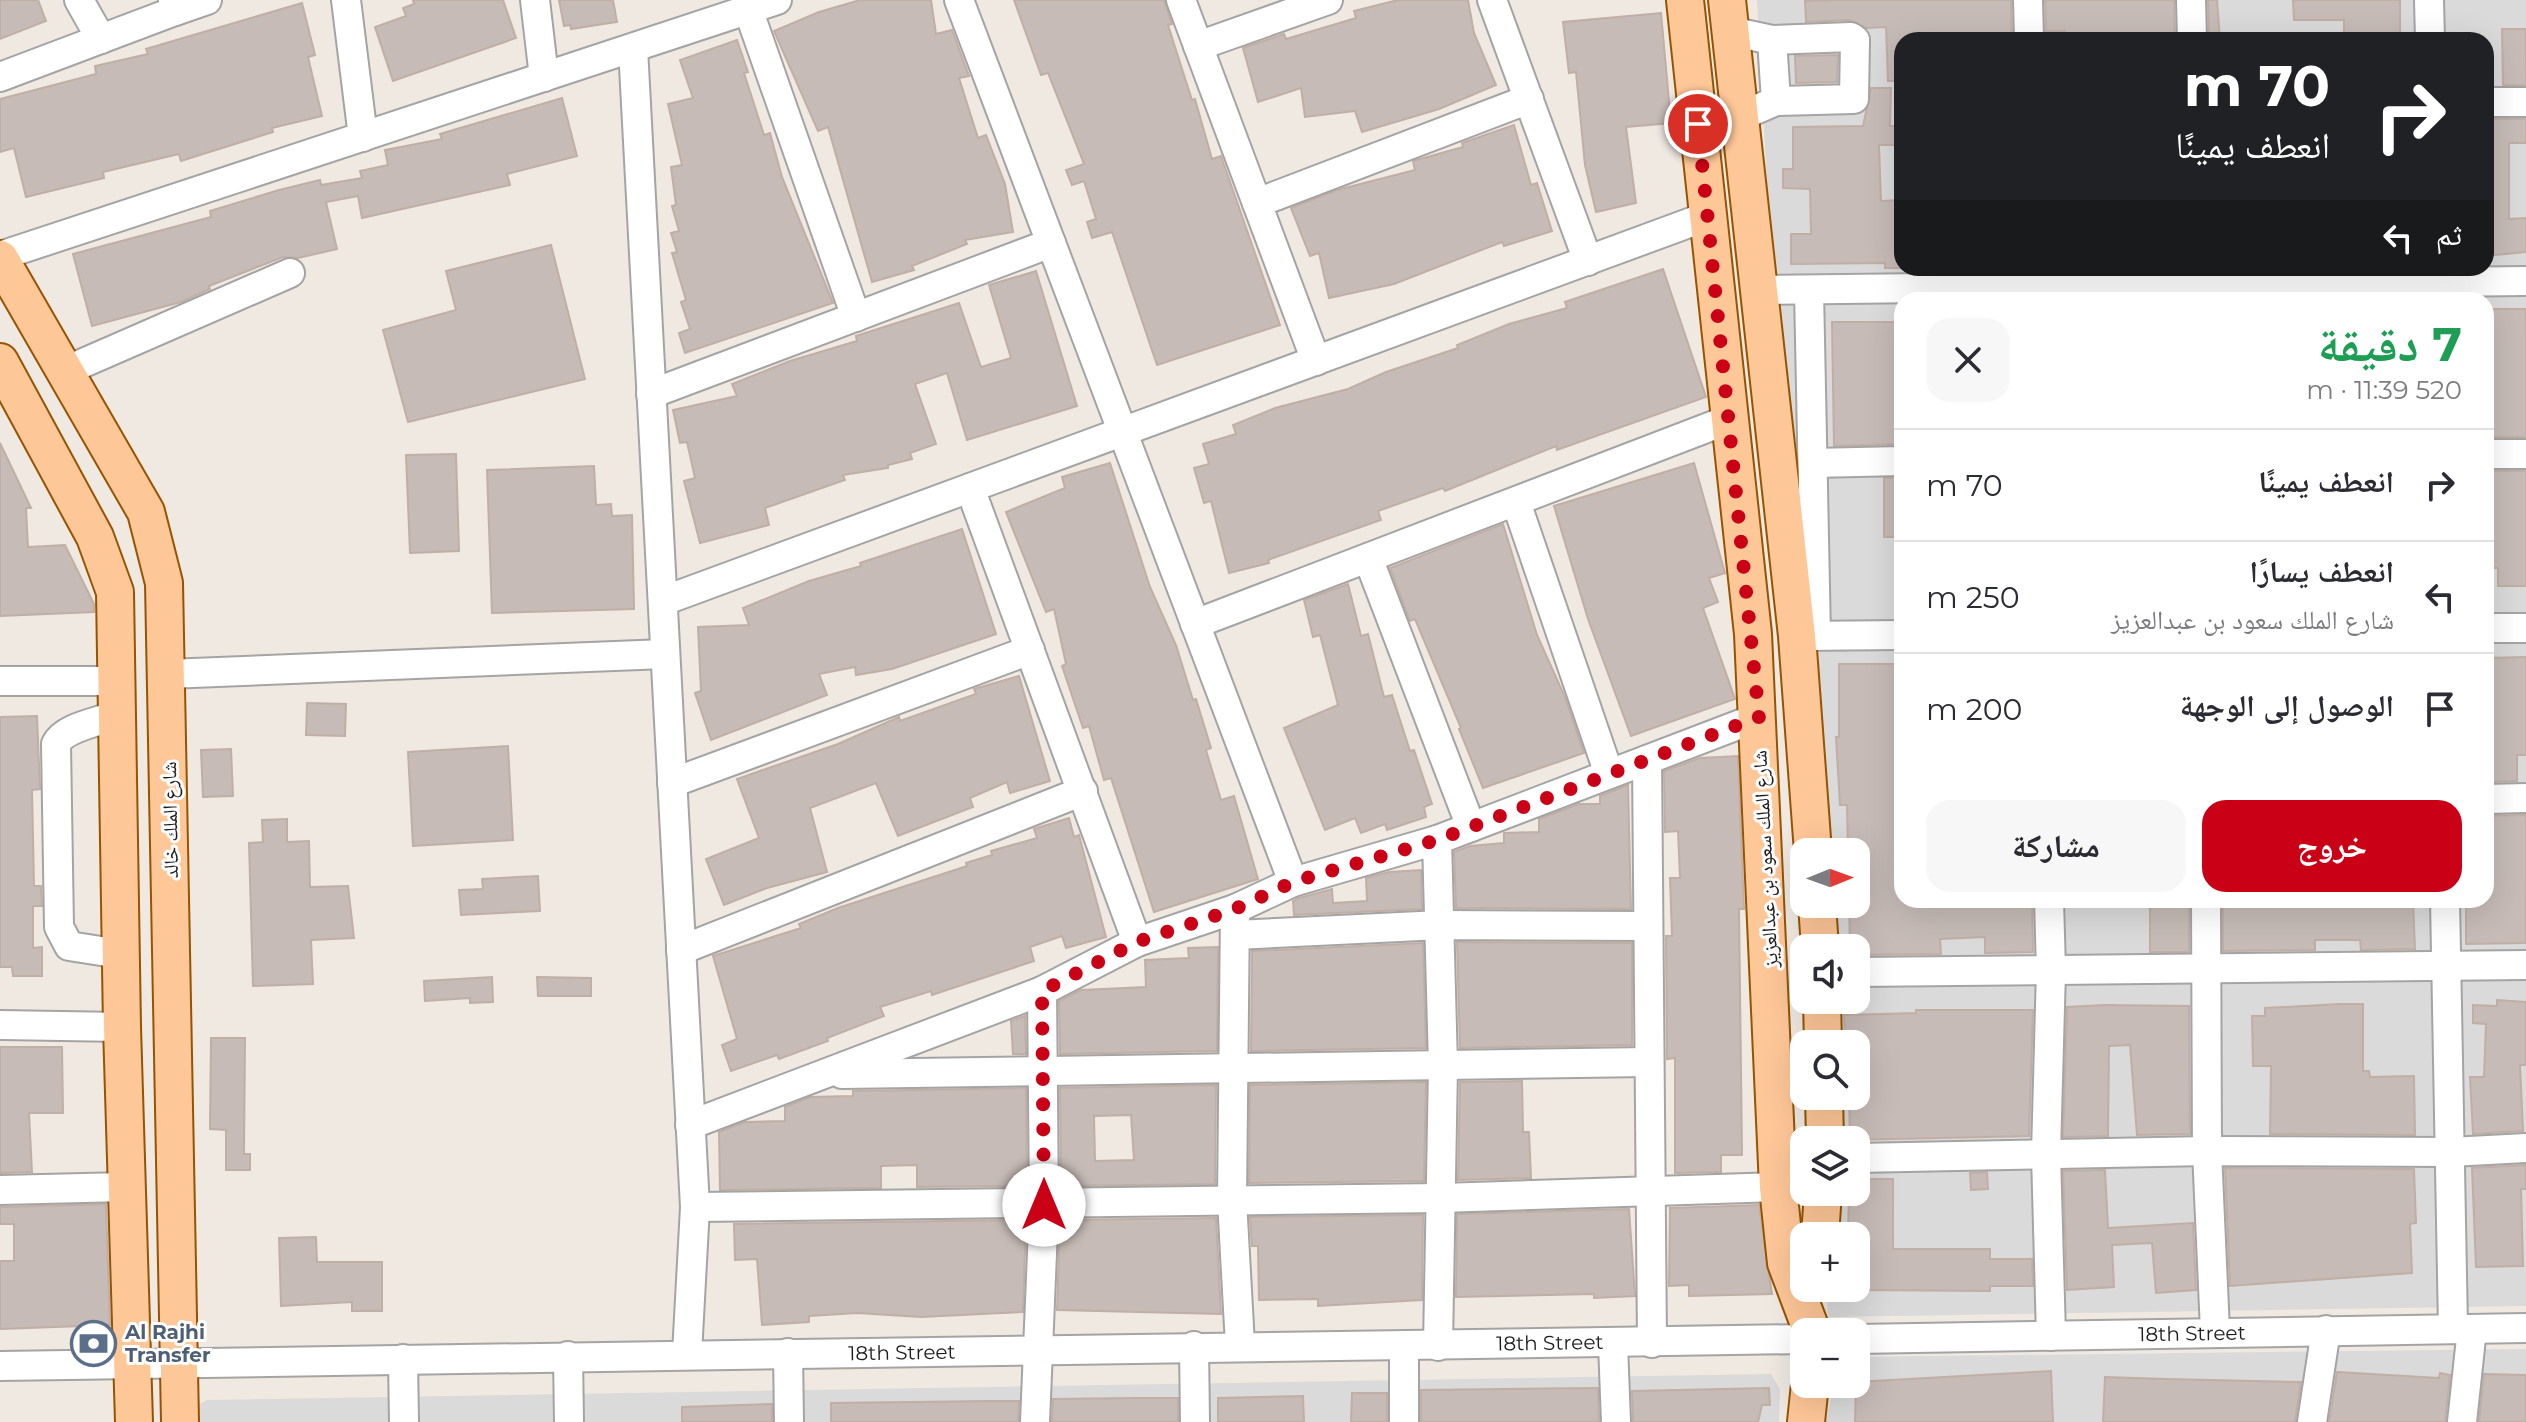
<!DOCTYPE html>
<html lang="ar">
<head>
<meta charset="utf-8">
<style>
  :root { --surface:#fff; --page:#f7f7f7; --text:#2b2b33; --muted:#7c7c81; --line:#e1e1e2; --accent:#ca0016 }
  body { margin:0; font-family:Montserrat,"Noto Naskh Arabic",sans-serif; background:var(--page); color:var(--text); direction:rtl; height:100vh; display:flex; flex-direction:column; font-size:30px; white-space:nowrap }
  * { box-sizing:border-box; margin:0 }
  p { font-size:26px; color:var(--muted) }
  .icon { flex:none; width:44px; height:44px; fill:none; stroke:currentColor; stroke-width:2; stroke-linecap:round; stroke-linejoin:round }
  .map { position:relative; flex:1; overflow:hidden; direction:ltr }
  .side { position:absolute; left:1894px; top:292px; width:600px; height:616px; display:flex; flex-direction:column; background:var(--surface); border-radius:24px; box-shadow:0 8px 32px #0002; direction:rtl }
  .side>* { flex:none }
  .banner { position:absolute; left:1894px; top:32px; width:600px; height:244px; border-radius:24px; box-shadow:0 8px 32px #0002; direction:rtl; background:#202124; color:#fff; overflow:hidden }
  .needle { width:52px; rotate:89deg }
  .controls { position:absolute; left:1790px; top:838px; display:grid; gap:16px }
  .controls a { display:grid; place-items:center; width:80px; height:80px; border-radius:16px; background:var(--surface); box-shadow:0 8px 32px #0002; font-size:40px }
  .pin { position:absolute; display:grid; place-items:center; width:68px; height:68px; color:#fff; margin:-34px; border:4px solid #fff; border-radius:50%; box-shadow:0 2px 8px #0007 }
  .me { position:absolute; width:88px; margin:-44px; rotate:0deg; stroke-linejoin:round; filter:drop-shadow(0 0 6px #0008) }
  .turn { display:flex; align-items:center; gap:28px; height:168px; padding:0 32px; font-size:36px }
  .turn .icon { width:104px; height:104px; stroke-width:2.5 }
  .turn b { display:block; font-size:56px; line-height:68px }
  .then { display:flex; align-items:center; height:76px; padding:0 32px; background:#0003; gap:16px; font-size:30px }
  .round { display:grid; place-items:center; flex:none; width:84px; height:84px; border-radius:24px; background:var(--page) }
  .headline { display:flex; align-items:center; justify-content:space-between; height:136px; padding:0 32px }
  h1 { font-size:48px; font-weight:700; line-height:60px; color:#1e9e55 }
  .cta { display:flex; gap:16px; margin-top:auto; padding:16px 32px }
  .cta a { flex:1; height:92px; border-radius:24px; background:var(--accent); color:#fff; font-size:32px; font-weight:700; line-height:92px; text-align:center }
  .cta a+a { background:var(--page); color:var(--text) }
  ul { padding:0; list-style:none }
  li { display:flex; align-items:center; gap:24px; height:112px; padding:0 32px; border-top:2px solid var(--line) }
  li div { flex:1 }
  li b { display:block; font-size:30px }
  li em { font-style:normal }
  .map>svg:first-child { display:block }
  .residential { fill:#dbdada; fill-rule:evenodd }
  .building { fill:#c6bbb6; stroke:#c1aea4; stroke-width:2; fill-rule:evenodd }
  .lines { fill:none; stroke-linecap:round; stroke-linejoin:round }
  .minor-casing { stroke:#a4a4a4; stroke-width:32 }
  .major-casing { stroke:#965400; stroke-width:40 }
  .minor { stroke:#fff; stroke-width:28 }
  .major { stroke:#fec798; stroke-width:36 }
  .route { stroke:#ca0016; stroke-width:14; stroke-dasharray:0 25.2 }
  .labels { text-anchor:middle; stroke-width:6; stroke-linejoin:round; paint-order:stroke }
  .street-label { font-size:20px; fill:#1d1d1d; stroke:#fff }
  .service-label { font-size:20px; font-weight:bold; fill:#4e5e75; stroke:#fff; text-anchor:start }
</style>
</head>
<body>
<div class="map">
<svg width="2526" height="1422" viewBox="0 0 2526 1422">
  <rect width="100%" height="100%" fill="#efe9e2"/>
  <!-- residential -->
  <g class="residential">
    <path d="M1757,0h769v1306l-698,11 -2,-29h30v-52h-33l-2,-44h35v-52h-38l-2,-44h40v-52h-43l-2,-44h45v-52h-48l-2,-44h50v-52h-52v21zM1902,40h584v228h-584zM1902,300h584v600h-584z"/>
    <path d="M2526,1349v73h-700l8,-38h22v-27z"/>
    <path d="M1771,1374l9,15 -1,33h-1582l-1,-16 11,-6z"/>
  </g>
  <!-- building -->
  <g class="building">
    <path d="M0,0h38l8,21 -46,18z"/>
    <path d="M413,0h90l13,38 -123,43 -18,-54 31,-11 -3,-8 11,-4z"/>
    <path d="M559,0h54l4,22 -46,7 -1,-4 -6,1z"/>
    <path d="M860,0h71l5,34 16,-4 17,46 -10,2 19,60 8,-3 19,49 8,48 -48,8 2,4 -55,22 2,4 -42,12 -44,-155 -10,4 -44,-100 45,-19z"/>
    <path d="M1014,0h150l8,24 -4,1 24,75 3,-1 17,60 9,-3 59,169 -123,40 -45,-133 -20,6 -5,-16 9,-3 -12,-38 -12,4 -6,-15 18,-6 -36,-91 -7,2z"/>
    <path d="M1398,0h70l6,33 22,52 -57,24 -77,23 -7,-21 -50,6 -4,-29 -43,14 -15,-54 41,-14 2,5 70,-21 -2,-7z"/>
    <path d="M1831,0h180l1,40h-110v41h-14l-2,-54 -20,1 -16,-8 -44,2 -1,-21z"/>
    <path d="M2045,0h129l1,40h-110v-9h-19z"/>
    <path d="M2208,0h9l3,40h-11z"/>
    <path d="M2293,0h107v40h-56v-20h-50z"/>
    <path d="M302,3l13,52 -7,2 14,59 -50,12 1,4 -92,29 -2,-7 -76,18 1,6 -78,19 -12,-49 -14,4v-53l96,-25 -1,-8 53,-12 -2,-5z"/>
    <path d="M1661,13l10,110 -45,4 10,76 -40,9 -11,-47 -9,-93 -7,1 -6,-51z"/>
    <path d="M2502,29h24v56h-23z"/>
    <path d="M737,40l11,32 -4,1 20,62 6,-2 12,44 51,126 -148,50 -6,-20 11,-4 -9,-27 5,-2 -14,-47 5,-1 -6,-19 8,-2 -7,-25 4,-1 -5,-38 11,-2 -14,-61 25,-6 -13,-38z"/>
    <path d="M1838,55l-1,27 -41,1 -1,-27z"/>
    <path d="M1871,88h20l-1,38h6v19h-17l2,56 21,-1v68h-17v-5l-94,1v-30h20l-1,-45 -27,-1v-19h10v-42l70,-1z"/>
    <path d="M562,98l15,58 -70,18 3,11 -148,33 -4,-22 -32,6 11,47 -39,9 -15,-1 -74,29 1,3 -29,13 -89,24 -19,-72 138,-37 -1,-6 69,-21 41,-10 1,5 41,-7 -2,-7 28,-6 -3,-15 57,-11 -2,-5z"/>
    <path d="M2486,119h40v24h-17v76l17,-1v34l-40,4z"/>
    <path d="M1514,125l17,60 6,-2 15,48 -48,15 -2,-4 -108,42 -65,14 -10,-45 -9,3 -19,-48 46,-18 78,-20 -2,-9 50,-14 -1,-4z"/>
    <path d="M551,245l34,134 -177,43 -25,-92 73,-20 -10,-39z"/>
    <path d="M1663,269l43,128 -149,53 -1,-4 -111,45 -2,-3 -65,23 3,9 -113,40 1,3 -40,10 -18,-72 -7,2 -10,-35 15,-4 -6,-20 33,-10 -3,-9 42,-17 73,-19 38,-17 72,-24 -1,-3 52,-21 58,-16 -2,-6z"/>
    <path d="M1036,271l41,135 -110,34 -20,-67 -32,11 21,60 -26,9 2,6 -24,6v3l-45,7 2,5 -80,28 4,17 -69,18 -16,-62 11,-3 -8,-36 -7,1 -7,-33 64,-14 -5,-12 58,-23 67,-20 -1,-5 103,-33 22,64 30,-9 -22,-73z"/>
    <rect x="2486" y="309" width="40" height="128"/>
    <path d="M1832,322h70v122l-68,2z"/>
    <path d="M0,443l31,65h-5l2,39 37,-2 29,59v8l-94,4z"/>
    <path d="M456,454l3,97 -49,2 -4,-98z"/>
    <path d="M1110,463l40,124 26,58 17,55 3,-1 15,49 -5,2 15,50 13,-4 24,83 -104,33 -43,-134 -7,2 -15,-54 -6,2 -21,-62 4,-2 -12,-55 -8,3 -40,-100 59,-24 -3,-11z"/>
    <path d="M1694,463l31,110 -16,5 9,24 -15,6 32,91 -104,37 -43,-117 -34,-113z"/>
    <path d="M594,466l2,39 15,-1 1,12 20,-1 2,94 -142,4 -5,-143z"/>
    <path d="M2486,471h40v115h-28v-18h-12z"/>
    <rect x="1884" y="478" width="18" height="59"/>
    <path d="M1503,524l34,111 28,62 19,56 -101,35 -24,-59 2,-1 -46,-109 -5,2 -20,-53z"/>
    <path d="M962,529l34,105 -104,35 -36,6 -1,-8 -36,7 8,21 -116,45 -16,-47 6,-2 -3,-64 51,-2 -6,-17 66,-27 52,-15 -1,-3z"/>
    <path d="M1348,584l13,52 7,-2 16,63 8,-2 18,56 4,-1 18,54 -8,3 2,10 -39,13 -2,-6 -24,9 -6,-15 -30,12 -41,-102 54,-23 -18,-70 -7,2 -9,-37z"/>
    <path d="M2526,657v98h-9v26l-31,1v-124z"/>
    <path d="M1839,664h63v236h130l1,52 -48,1v-16l-45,2 1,15 -85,1v-7h-6l-1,-44h7v-52h-8l-1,-47h-7l-4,-68h3z"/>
    <path d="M1019,676l31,105 -40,12 -3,-11 -37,16 3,9 -75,29 -22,-53 -66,25 17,64 -60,16 -43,17 -18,-46 53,-21 -22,-59 101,-35 61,-27 1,4 76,-27 -2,-5z"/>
    <path d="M307,703l39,1 -1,32 -39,-1z"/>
    <path d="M37,716l3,73 -8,1 2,96h7l1,20h-9v42l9,-1v29h-29l-1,-9h-12v-250z"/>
    <path d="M508,746l5,94 -100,6 -5,-94z"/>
    <path d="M231,749l2,47 -30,1 -2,-47z"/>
    <path d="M1738,756l6,153h-5l3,246h-21v17l-46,1v-115l-8,1 -1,-123h6l-2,-58h10l-2,-47 -13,1 -1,-61 36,-13z"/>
    <path d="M1628,785l3,124 -175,-1 -2,-56 16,-6 34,-3v-10l35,-1v-13l40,-15h21v-8z"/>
    <path d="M2526,815v128l-60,1v-44h20v-84z"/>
    <path d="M1069,818l5,19 5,-2 27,102 -40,11 -4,-12 -32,11 4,14 -102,34 -1,-4 -51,16 4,9 -57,22 1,3 -49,18 -2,-4 -46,16 -9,-26 15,-6 -24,-83 88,-28 -2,-4 39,-16 129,-42 -1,-3 26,-8 -1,-4 46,-13 -3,-9z"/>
    <path d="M287,819v23l22,-1 1,46 38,-1 6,52 -43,2 2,44 -60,2 -4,-143 14,-1 -1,-22z"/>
    <path d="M1421,870l1,39 -128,6 -1,-14 6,-3 33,-9 1,14 34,-2 -1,-23 23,-6z"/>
    <path d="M538,876l2,35 -79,4 -2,-25 24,-1 -1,-10z"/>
    <rect x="2150" y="900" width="39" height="52"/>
    <path d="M2223,900h190l2,49 -54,1 -1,-10h-45v10l-92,1z"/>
    <path d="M1457,942l175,1v102l-172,3z"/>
    <path d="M1423,943l3,105 -175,3 1,-100z"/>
    <path d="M1218,947l-1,104 -157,3 -1,-53 22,-11 65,-3 -1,-27 44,-2 -1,-10z"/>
    <path d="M492,977l1,25 -23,1v-5l-45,3 -1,-20z"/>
    <path d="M537,977l54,1v18h-53z"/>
    <path d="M2497,1000l29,2v63h-6l3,66 -50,3 -3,-57h14l2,-53 -13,-1v-18l24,1z"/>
    <path d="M2340,1004h23v67h6l1,6 44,-1 1,59 -145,-1 1,-68h-18l-1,-50h13v-8z"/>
    <path d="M2104,1005l85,1 1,128 -53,1 -7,-90 -21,1 -1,90 -45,1 4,-130z"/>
    <path d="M1916,1010h117l-4,126 -179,4 -1,-44h7v-52h-11l-1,-29 72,-2z"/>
    <path d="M1025,1016l1,38h-13l-2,-33z"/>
    <path d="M211,1038h34l-1,116h6v16h-24v-40l-16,-1z"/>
    <path d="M0,1047h62l1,66h-34l3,59 -32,1z"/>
    <path d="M1522,1081l1,51h6l2,46 -73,2 2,-98z"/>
    <path d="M1426,1082l-2,99 -175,2 1,-98z"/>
    <path d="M1216,1085l-1,99 -154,2 -1,-98zM1131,1115l3,45 -39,1 -1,-45z"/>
    <path d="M1026,1088l1,98 -110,1v-22l-36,1v22l-161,2 -1,-58 26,-10 40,-1v-14l25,-10 43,-1v-5z"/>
    <path d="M2526,1165v24h-5l2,77 -47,1 -4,-99z"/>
    <path d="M2225,1168l189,1 2,54 -6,1 2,49 -182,13z"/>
    <path d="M2105,1170l3,58 85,-5 3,67 -40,3 -4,-50 -40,2 2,42 -47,3 -4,-119z"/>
    <path d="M1987,1172l1,17 -17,1 -1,-17z"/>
    <path d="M1856,1179h37v70h97v10h42l1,27h-43v5l-134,-1v-54h-8l1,-44h7z"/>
    <path d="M106,1204l4,121 -110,4v-68h14v-37h-14v-17z"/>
    <path d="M1759,1205l13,89 -83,2v-11l-20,1 1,-78z"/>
    <path d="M1629,1209l6,87 -41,2v-4l-138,3 1,-83z"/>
    <path d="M1423,1215l-1,85 -104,6v-7l-59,1 -1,-54h-6l-2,-29z"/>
    <path d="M1216,1218l5,96 -164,-4 3,-90z"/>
    <path d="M1026,1220l-3,92 -102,5 -64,-4 -48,3v6l-47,3 -5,-66 -22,1 -1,-36z"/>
    <path d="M316,1237l1,25h65v49h-30v-9l-71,4 -2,-68z"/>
    <path d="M2051,1371l2,51h-198l1,-40z"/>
    <path d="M2337,1372l102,6 1,-5 10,2 -5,47h-116z"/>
    <path d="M2484,1374l42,1v47h-47z"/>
    <path d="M2105,1377l61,2 135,3 -6,40h-192z"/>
    <path d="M1598,1388l1,34h-178v-32z"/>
    <path d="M1769,1388l1,17h-8l-4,17h-125l-1,-31z"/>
    <path d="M1352,1393h35v29h-36z"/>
    <path d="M1303,1396l1,26h-86v-24z"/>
    <path d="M1137,1398h41v24h-126l1,-23z"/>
    <path d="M989,1401h30l-1,21h-187v-19z"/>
    <path d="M772,1404v18h-90v-15z"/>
  </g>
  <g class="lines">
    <defs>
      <g id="minor">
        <path d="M79,0l22,39"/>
        <path d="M346,0l17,137"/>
        <path d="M535,0l9,77"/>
        <path d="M959,0l334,882"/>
        <path d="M1181,0l135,361"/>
        <path d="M1492,0l96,261"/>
        <path d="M2028,0l1,40"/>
        <path d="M2191,0l1,40"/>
        <path d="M2429,0l1,40"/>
        <path d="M748,9l108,308"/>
        <path d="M175,11l32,-11"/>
        <path d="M1730,31l42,9 4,61 -37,16"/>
        <path d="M1772,40l79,-3 4,3 -1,59 -78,2"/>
        <path d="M1198,46l130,-46"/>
        <path d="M633,48l62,1159 -8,147"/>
        <path d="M0,77l175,-66 -2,-11"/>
        <path d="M2486,102h40"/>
        <path d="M1257,203l272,-104"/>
        <path d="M0,256l777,-256"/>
        <path d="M1758,290l768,-9"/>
        <path d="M1809,290l7,346"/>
        <path d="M65,371l225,-98"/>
        <path d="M651,394l400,-151"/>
        <path d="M2486,454h40"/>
        <path d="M1813,463l89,-2"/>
        <path d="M970,488l167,454"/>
        <path d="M1516,502l93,272"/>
        <path d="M1368,558l103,269"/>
        <path d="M663,601l1045,-385"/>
        <path d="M1195,624l535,-205"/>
        <path d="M2486,628h40"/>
        <path d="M1799,636l103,-1"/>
        <path d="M167,674l498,-20"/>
        <path d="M0,681h116"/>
        <path d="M116,715c-17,7 -52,12 -60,29l3,183 10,19 51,8"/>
        <path d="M1647,760l5,583"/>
        <path d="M672,783l358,-133"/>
        <path d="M2486,799l40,-1"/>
        <path d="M1437,840l6,226 -5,280"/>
        <path d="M2049,900l2,70 -5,184 5,182"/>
        <path d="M2206,900l1,251 8,180"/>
        <path d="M2445,900l8,428"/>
        <path d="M1235,909l-3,291 8,145"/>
        <path d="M1235,935l206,-10 207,1"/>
        <path d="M681,950l402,-159"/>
        <path d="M1856,972l670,-7"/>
        <path d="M0,1025l122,2"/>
        <path d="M842,1074l807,-12"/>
        <path d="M690,1125l352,-134 95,-49 98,-33 58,-27 144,-42 322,-123"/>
        <path d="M1856,1158l351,-7 244,1 75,-4"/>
        <path d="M0,1190l126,-3"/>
        <path d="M695,1207l746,-9 337,-11"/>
        <path id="s1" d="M1856,1339l670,-11"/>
        <path d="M1613,1344l3,78"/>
        <path d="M1194,1346l1,76"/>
        <path d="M1404,1347v75"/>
        <path d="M788,1353l1,69"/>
        <path d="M568,1356l1,66"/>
        <path d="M403,1359l1,63"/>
        <path id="s2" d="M0,1366l1804,-27"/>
        <path d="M1035,1422l9,-217 -2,-214"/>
        <path d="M2312,1422l14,-92"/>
        <path d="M2462,1422l10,-93"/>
      </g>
      <g id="major">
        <path d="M1685,0l68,634 25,553 8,76 26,69"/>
        <path d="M1727,0l70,636 16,216"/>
        <path d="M0,259l146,253 18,71 16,839"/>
        <path d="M0,362l95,175 20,55 7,435 12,395"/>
        <path d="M1817,904l3,44"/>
        <path d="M1822,1000l1,44"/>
        <path d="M1824,1096l1,44"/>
        <path d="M1820,1236l3,-44"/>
        <path d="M1806,1422l4,-38"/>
      </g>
    </defs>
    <!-- minor casing -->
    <use href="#minor" class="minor-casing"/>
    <!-- major casing -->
    <use href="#major" class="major-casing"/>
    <!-- minor -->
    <use href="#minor" class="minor"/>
    <!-- major -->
    <use href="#major" class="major"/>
  </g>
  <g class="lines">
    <!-- route -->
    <path class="route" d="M1044,1205l-2,-214 95,-49 98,-33 58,-27 144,-42 322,-123 -61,-593"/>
  </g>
  <!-- icons -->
  <defs>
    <symbol id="bank-ring" viewBox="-11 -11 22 22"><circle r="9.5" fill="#fff" stroke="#5c6f8a" stroke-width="1.5"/><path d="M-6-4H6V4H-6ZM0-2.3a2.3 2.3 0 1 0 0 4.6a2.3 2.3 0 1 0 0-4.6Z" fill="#5c6f8a"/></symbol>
  </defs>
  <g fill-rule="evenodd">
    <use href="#bank-ring" x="68" y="1318" width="51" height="51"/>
  </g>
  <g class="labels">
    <!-- street labels -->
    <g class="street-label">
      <text transform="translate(170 820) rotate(-91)" y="7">شارع الملك خالد</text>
      <text transform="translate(1765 859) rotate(-93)" y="7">شارع الملك سعود بن عبدالعزيز</text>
      <text dy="7" stroke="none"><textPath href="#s1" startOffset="336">18th Street</textPath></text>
      <text dy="7" stroke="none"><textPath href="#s2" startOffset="1550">18th Street</textPath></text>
      <text dy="7" stroke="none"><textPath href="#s2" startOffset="902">18th Street</textPath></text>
    </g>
    <!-- service labels -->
    <g class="service-label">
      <text x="125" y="1339">Al Rajhi<tspan x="125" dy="23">Transfer</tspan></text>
    </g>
  </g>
</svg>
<div class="controls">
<a><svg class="needle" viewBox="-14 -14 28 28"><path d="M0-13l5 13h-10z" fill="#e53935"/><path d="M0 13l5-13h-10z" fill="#7c7c81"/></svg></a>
<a><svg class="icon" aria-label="sound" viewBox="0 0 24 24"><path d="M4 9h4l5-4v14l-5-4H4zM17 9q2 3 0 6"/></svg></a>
<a><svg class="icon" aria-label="search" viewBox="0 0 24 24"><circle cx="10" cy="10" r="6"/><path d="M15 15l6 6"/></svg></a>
<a><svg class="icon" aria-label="layers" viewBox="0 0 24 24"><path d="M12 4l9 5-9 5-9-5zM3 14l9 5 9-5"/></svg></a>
<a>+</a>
<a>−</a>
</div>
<div class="pin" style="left:1698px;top:124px;background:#d93025"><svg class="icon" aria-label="arrive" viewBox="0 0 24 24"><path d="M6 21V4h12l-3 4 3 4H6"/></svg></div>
<svg class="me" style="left:1044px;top:1205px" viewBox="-20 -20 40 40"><circle r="19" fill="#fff"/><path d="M0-13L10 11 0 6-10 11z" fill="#ca0016"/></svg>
<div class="banner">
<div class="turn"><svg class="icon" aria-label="right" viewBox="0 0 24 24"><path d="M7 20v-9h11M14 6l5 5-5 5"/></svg><div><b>70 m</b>انعطف يمينًا</div></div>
<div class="then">ثم<svg class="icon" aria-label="left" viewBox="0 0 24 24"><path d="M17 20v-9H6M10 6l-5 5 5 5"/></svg></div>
</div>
<section class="side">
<div class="headline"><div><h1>7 دقيقة</h1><p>520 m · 11:39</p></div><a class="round"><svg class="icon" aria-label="close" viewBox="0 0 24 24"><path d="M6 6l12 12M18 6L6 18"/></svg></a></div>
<ul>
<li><svg class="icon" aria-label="right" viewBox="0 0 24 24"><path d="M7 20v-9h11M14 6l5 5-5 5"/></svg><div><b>انعطف يمينًا</b></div><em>70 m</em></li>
<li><svg class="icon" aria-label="left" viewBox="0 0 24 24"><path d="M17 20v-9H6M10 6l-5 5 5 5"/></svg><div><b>انعطف يسارًا</b><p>شارع الملك سعود بن عبدالعزيز</p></div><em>250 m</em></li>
<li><svg class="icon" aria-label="arrive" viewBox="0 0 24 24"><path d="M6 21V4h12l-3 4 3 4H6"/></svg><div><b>الوصول إلى الوجهة</b></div><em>200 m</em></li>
</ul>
<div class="cta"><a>خروج</a><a>مشاركة</a></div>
</section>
</div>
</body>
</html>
